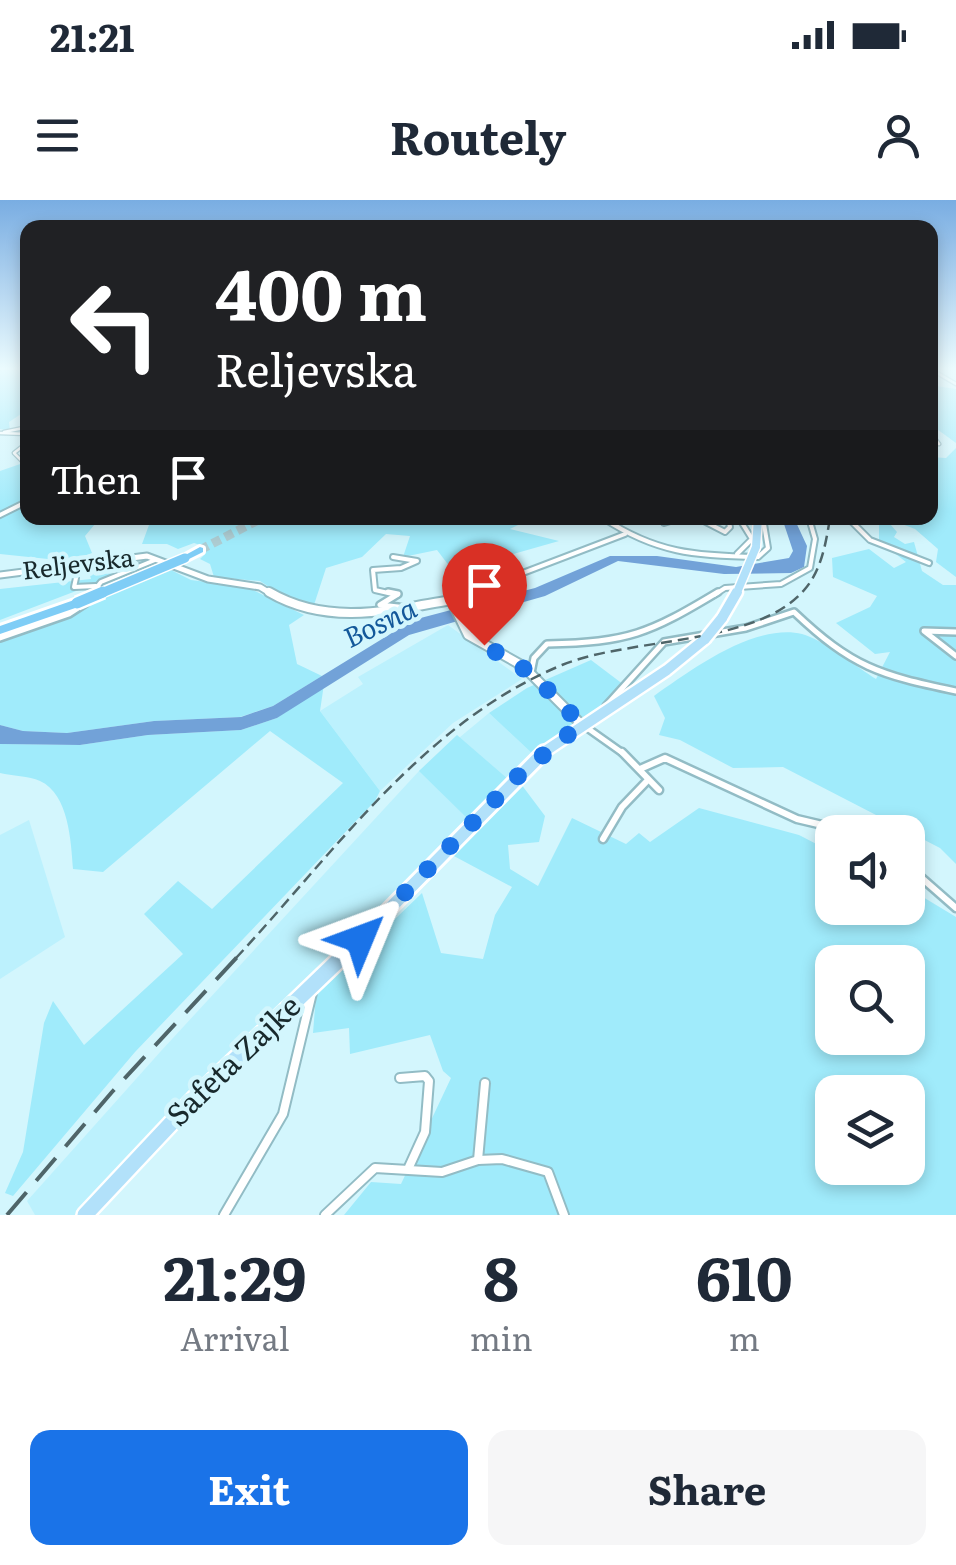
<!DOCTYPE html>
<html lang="en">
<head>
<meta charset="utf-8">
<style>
  :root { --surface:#fff; --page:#f6f6f7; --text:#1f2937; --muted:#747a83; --accent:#1a73e8 }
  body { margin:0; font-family:Literata,serif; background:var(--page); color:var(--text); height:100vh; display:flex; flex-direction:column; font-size:38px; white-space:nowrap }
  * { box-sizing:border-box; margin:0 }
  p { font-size:32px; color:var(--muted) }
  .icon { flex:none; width:55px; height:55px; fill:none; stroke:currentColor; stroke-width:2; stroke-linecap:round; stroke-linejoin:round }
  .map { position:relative; height:1015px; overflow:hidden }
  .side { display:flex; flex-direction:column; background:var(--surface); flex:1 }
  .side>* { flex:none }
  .guide { position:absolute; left:20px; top:20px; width:918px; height:305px; border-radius:20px; box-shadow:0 5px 15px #0003; background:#202124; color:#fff; overflow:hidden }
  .tools { position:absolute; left:815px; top:615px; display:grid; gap:20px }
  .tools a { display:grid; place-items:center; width:110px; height:110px; border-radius:20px; background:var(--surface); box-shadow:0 5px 15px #0003; font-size:50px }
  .pin { position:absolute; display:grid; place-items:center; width:85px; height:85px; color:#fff; margin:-102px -42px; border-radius:50% 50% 50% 0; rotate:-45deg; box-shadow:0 0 10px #0007 }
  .pin .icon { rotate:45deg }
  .me { position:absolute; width:110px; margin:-55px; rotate:46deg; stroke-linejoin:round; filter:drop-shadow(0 0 8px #0008) }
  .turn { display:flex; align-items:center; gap:35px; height:210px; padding:0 30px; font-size:45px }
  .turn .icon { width:130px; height:130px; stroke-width:2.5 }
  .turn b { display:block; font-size:70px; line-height:85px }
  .then { display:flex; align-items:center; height:95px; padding:0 30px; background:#0003; gap:20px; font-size:38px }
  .eta { display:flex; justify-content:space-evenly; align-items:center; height:170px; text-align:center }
  .eta b { font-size:60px; font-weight:700; line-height:70px }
  .action { display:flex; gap:20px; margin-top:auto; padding:20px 30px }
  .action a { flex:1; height:115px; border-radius:20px; background:var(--accent); color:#fff; font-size:40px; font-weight:700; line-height:115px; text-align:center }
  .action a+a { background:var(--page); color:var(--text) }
  .status { display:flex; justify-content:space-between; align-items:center; height:70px; padding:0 50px; background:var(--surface); direction:ltr }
  .status svg { height:28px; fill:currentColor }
  header { display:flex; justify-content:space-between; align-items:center; height:130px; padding:0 30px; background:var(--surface); font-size:45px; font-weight:700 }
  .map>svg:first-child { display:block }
  .built { fill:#bcf1fd }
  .green { fill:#a0ebfb; fill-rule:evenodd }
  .water { fill:#72a2d8 }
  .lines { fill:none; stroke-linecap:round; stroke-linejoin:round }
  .highway-tunnel { stroke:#aecdd3; stroke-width:9; stroke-dasharray:9 5; stroke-linecap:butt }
  .street-far4-casing { stroke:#92bcc5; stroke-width:5 }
  .street-far3-casing { stroke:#92bcc5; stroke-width:8 }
  .street-far2-casing { stroke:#92bcc5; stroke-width:10 }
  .street-far1-casing { stroke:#92bcc5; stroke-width:11 }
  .street-casing { stroke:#92bcc5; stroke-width:12 }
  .secondary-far1-casing { stroke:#92bcc5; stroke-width:9 }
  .secondary-casing { stroke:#92bcc5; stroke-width:12 }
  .primary-far3-casing { stroke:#fff; stroke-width:11 }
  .primary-far2-casing { stroke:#fff; stroke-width:15 }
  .primary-far1-casing { stroke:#fff; stroke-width:18 }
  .primary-casing { stroke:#fff; stroke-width:20 }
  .highway-casing { stroke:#fff; stroke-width:6 }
  .street-far4 { stroke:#fff; stroke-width:2.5 }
  .street-far3 { stroke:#fff; stroke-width:4 }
  .street-far2 { stroke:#fff; stroke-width:5 }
  .street-far1 { stroke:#fff; stroke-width:6 }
  .street { stroke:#fff; stroke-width:8 }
  .secondary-far1 { stroke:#fff; stroke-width:5 }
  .secondary { stroke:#fff; stroke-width:8 }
  .primary-far3 { stroke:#b2e1fa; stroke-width:8 }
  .primary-far2 { stroke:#b2e1fa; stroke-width:10 }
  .primary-far1 { stroke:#b2e1fa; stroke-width:12 }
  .primary { stroke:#b2e1fa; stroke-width:15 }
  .highway { fill:#7fcdf6; fill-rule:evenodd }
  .rail-far1 { stroke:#4f6569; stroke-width:2.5; stroke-dasharray:11 6; stroke-linecap:butt }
  .rail { stroke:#4f6569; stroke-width:4; stroke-dasharray:30 15; stroke-linecap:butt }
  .primary-bridge-far1-casing { stroke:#fff; stroke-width:11; stroke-linecap:butt }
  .primary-bridge-casing { stroke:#fff; stroke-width:15; stroke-linecap:butt }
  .highway-bridge-far1-casing { stroke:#fff; stroke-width:12; stroke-linecap:butt }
  .highway-bridge-casing { stroke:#fff; stroke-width:16; stroke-linecap:butt }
  .primary-bridge-far1 { stroke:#b2e1fa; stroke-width:8 }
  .primary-bridge { stroke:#b2e1fa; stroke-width:10 }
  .highway-bridge-far1 { stroke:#7fcdf6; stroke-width:9 }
  .highway-bridge { stroke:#7fcdf6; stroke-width:11 }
  .route { stroke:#1a73e8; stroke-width:18; stroke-dasharray:0 32.4 }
  .labels { text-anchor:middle; stroke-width:9; stroke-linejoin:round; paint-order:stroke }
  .street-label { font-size:25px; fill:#18292c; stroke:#d3f6fd }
  .water-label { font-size:28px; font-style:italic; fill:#13589a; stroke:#d3f6fd }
  .near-street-label { font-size:30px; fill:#18292c; stroke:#d3f6fd }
</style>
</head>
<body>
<div class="status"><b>21:21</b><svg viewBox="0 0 49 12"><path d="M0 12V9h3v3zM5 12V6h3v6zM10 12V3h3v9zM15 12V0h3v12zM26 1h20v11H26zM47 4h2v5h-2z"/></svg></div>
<header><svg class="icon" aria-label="menu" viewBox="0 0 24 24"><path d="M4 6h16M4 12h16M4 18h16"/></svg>Routely<svg class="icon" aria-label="person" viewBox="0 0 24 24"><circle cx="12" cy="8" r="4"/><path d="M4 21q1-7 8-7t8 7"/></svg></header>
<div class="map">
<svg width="956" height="1015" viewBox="0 0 956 1015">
  <rect width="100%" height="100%" fill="#d3f6fd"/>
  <!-- built -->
  <g class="built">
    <path d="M448,425l74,54 -69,44 -73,68 -60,-80 43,-27 -5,-7z"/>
    <path d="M489,513l48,45 -452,457h-50l-8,-14 134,-150 258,-280z"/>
    <path d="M29,620l36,117 -65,42v-144z"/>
  </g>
  <!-- green -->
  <g class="green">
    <path d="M0,170h27v40l-18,12 1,9 -10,-2z"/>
    <path d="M930,185l26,4v54l-26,-19z"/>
    <path d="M956,248v129l-20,-15 2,-13 -23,-20 -29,-11h44v-61l16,1z"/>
    <path d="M26,262l2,56h72l-15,18 7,17 -32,13 -12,-7 -48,-5v-83z"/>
    <path d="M137,318h379l2,7 -8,4 49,12 -106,30 -16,-21 -34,7 7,-21 -24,-2 -24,23 -36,11 -13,40 -18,-4 -35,-23 -46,-4 -4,-13 -10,-5 5,-5 -2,-8 -9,-3 -16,6 -11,-5h-25l7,-19z"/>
    <path d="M890,324l7,8 -3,5 11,7 9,-2 8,29 21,14h13v279l-16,-16 -157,-81 -50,1 -53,-28 -21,-5 6,-17 -11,-22c37,-26 100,-73 148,-62 20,5 56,34 74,45l14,-27 -15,2 -39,-31 34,-16 7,-11 -44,-19 -1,-19 37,-9 25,19 12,-6 -27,-21v-16z"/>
    <path d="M110,363l8,12 -118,45v-31l91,-10 -3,-11z"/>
    <path d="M169,369l22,11 56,7 57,28 -15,10 8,39 25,12 -49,30 -33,11 -86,4 -87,12 -44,-2 -23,-6v-84c59,-20 111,-48 169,-72z"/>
    <path d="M591,460l41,31 -95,67 -48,-45 38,-25z"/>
    <path d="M324,484l-4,27 60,80 -5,10 -240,251 -122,144 -8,-3 18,-41 21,-129 9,-22 31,44 99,-91 -39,-40 34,-33 34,28 131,-126 -73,-52 -167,141 -30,-3c-2,-27 -4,-75 -33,-88 -11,-5 -28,-5 -40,-8v-29l80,1 68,-10 93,-5 36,-12z"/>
    <path d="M457,535l52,45 -42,38 -48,-47z"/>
    <path d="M521,584l24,32 -6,26 -31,3 2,24 28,17 34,-68 54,26 13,-11 11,9 49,-34 100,27 33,17v56h76v-20l48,29v298h-612l27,-33 30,2 50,-106 -8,-7 -13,-36 -80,19 -1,-26 -36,5 3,-38 106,-102 19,60 42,6 12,-44 17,-28 -60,-32zM832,762h76v76h-76zM832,892h76v76h-76z"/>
  </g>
  <!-- water -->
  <path class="water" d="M782,318h12l13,28 -3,21 -13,6 -67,1 -106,-13 -73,35 -136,39 -132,83 -36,12 -93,5 -68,10 -80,-1v-19l23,6 44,2 87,-12 87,-4 32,-11 140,-86 122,-32 75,-32h47l79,11 53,-9 4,-7z"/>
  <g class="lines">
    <!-- highway-tunnel -->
    <path class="highway-tunnel" d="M200,350l62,-32"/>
    <defs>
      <g id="street-far4">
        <path d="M932,170l24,14"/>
        <path d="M4,232l24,-5"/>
        <path d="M930,232l9,12"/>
        <path d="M0,233l28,1"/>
        <path d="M28,242l-14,11 14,14"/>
      </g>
      <g id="street-far3">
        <path d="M0,315l28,-14"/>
        <path d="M603,318c53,35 92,38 155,39l10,-9 -5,-30"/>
        <path d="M698,318l27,14 5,-5 -2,-9"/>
        <path d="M848,318l22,22 59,23"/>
        <path d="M664,323l16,-5"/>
        <path d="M737,354l15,-15 -13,-21"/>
        <path d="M393,357l24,4 -16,7 -28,2 2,20 22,5"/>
        <path d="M76,378l-2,9 22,-1"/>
        <path d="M92,393l9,-11 54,-22"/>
        <path d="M465,395l160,-61"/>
        <path d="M714,395l11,-7 56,-4 29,-16 5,-29 -6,-21"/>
      </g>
      <g id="street-far2">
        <path d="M388,392l10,2 -18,11 18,2"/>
        <path d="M451,400l20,-8"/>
        <path d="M956,432l-32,-1 32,25"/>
        <path d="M0,438l69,-24 17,-11"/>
        <path d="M531,473l3,-15 13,-14c82,-2 101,-10 171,-52"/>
        <path d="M606,506l58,-64 82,-14 48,-16c58,55 85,63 162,79"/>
        <path d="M583,525l41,29"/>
      </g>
      <g id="street-far1">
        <path d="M622,552l37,38"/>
        <path d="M640,569l25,-11 132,61 55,13"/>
        <path d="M603,639l19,-32 24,-25"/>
        <path d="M908,666l48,42"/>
      </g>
      <g id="street">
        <path d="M400,878l25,-2 4,5 -4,51 -16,35"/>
        <path d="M478,960l7,-77"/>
        <path d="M224,1015l59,-101 29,-121"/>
        <path d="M325,1015l50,-47 67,4 36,-12 24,-1 46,13 16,43"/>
      </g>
      <path id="secondary-far1" d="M0,375l147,-19 61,23 52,8 13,8"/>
      <path id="secondary" d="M269,392c58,34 119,19 182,8l17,35 55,31 58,58"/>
      <g id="primary-far3">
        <path d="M756,347l2,-29"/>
        <path d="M735,395l3,-5"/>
      </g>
      <g id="primary-far2">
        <path d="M722,418l15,-26"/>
        <path d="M541,554l126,-84 38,-31"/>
      </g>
      <path id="primary-far1" d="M341,758l203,-206"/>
      <path id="primary" d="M85,1015l109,-116 150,-144"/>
      <g id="highway">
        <path d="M200,347l3,1v4l-18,9 -5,-3z"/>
        <path d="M77,399l5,4 -1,3 -81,28v-8z"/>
      </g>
    </defs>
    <!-- street-far4 casing -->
    <use href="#street-far4" class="street-far4-casing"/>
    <!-- street-far3 casing -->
    <use href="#street-far3" class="street-far3-casing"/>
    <!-- street-far2 casing -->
    <use href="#street-far2" class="street-far2-casing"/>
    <!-- street-far1 casing -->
    <use href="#street-far1" class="street-far1-casing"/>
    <!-- street casing -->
    <use href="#street" class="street-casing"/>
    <!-- secondary-far1 casing -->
    <use href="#secondary-far1" class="secondary-far1-casing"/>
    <!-- secondary casing -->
    <use href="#secondary" class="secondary-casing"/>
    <!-- primary-far3 casing -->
    <use href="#primary-far3" class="primary-far3-casing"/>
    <!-- primary-far2 casing -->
    <use href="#primary-far2" class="primary-far2-casing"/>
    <!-- primary-far1 casing -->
    <use href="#primary-far1" class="primary-far1-casing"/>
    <!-- primary casing -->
    <use href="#primary" class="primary-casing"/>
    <!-- highway casing -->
    <use href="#highway" class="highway-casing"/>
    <!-- street-far4 -->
    <use href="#street-far4" class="street-far4"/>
    <!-- street-far3 -->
    <use href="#street-far3" class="street-far3"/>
    <!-- street-far2 -->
    <use href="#street-far2" class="street-far2"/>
    <!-- street-far1 -->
    <use href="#street-far1" class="street-far1"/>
    <!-- street -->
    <use href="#street" class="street"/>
    <!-- secondary-far1 -->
    <use href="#secondary-far1" class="secondary-far1"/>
    <!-- secondary -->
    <use href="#secondary" class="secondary"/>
    <!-- primary-far3 -->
    <use href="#primary-far3" class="primary-far3"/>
    <!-- primary-far2 -->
    <use href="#primary-far2" class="primary-far2"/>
    <!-- primary-far1 -->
    <use href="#primary-far1" class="primary-far1"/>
    <!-- primary -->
    <use href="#primary" class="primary"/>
    <!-- highway -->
    <use href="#highway" class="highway"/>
    <!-- rail-far1 -->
    <path class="rail-far1" d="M236,758c99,-106 188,-236 326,-293 68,-28 196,-19 243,-76 17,-20 21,-47 25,-71"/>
    <!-- rail -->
    <path class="rail" d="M7,1015l105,-123 127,-137"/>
    <defs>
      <path id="primary-bridge-far1" d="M738,390l18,-43"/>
      <path id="primary-bridge" d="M705,439l17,-21"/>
      <path id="highway-bridge-far1" d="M97,395l88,-37"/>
      <path id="highway-bridge" d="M77,403l26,-11"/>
    </defs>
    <!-- primary-bridge-far1 casing -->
    <use href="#primary-bridge-far1" class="primary-bridge-far1-casing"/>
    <!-- primary-bridge casing -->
    <use href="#primary-bridge" class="primary-bridge-casing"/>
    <!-- highway-bridge-far1 casing -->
    <use href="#highway-bridge-far1" class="highway-bridge-far1-casing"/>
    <!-- highway-bridge casing -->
    <use href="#highway-bridge" class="highway-bridge-casing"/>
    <!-- primary-bridge-far1 -->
    <use href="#primary-bridge-far1" class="primary-bridge-far1"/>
    <!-- primary-bridge -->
    <use href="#primary-bridge" class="primary-bridge"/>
    <!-- highway-bridge-far1 -->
    <use href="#highway-bridge-far1" class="highway-bridge-far1"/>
    <!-- highway-bridge -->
    <use href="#highway-bridge" class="highway-bridge"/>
  </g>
  <!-- sky -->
  <linearGradient id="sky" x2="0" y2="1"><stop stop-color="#79ade2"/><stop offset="0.54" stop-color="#ebfbfe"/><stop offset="1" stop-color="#ebfbfe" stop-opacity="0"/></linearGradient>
  <rect width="956" height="312" fill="url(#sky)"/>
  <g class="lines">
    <!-- route -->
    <path class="route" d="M360,739l159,-164 62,-51 -50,-51 -47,-28"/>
  </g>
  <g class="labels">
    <!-- street labels -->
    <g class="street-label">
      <text transform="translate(78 364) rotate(-7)" y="9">Reljevska</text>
    </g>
    <!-- water labels -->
    <g class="water-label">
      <text transform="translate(380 423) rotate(-26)" y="10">Bosna</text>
    </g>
    <!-- near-street labels -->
    <g class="near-street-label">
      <text transform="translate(234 861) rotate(-44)" y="10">Safeta Zajke</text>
    </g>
  </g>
</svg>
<div class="tools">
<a><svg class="icon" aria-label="sound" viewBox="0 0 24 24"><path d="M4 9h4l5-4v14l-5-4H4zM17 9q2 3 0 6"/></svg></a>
<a><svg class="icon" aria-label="search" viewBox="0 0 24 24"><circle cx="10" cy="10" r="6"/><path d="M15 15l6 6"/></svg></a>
<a><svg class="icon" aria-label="layers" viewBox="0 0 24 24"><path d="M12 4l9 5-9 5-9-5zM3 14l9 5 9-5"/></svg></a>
</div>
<div class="pin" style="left:484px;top:445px;background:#d93025"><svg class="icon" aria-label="arrive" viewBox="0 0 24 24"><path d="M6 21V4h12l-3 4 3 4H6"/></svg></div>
<svg class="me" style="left:360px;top:739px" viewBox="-20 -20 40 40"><path d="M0-17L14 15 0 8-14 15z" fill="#1a73e8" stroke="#fff" stroke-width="4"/></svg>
<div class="guide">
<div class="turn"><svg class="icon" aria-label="left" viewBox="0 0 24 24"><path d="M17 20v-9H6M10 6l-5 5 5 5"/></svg><div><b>400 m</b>Reljevska</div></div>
<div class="then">Then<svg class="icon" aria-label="arrive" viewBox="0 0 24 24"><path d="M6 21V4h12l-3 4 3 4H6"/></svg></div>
</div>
</div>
<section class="side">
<div class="eta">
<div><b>21:29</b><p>Arrival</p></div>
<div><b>8</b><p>min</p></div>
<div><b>610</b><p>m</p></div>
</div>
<div class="action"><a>Exit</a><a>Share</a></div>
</section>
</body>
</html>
